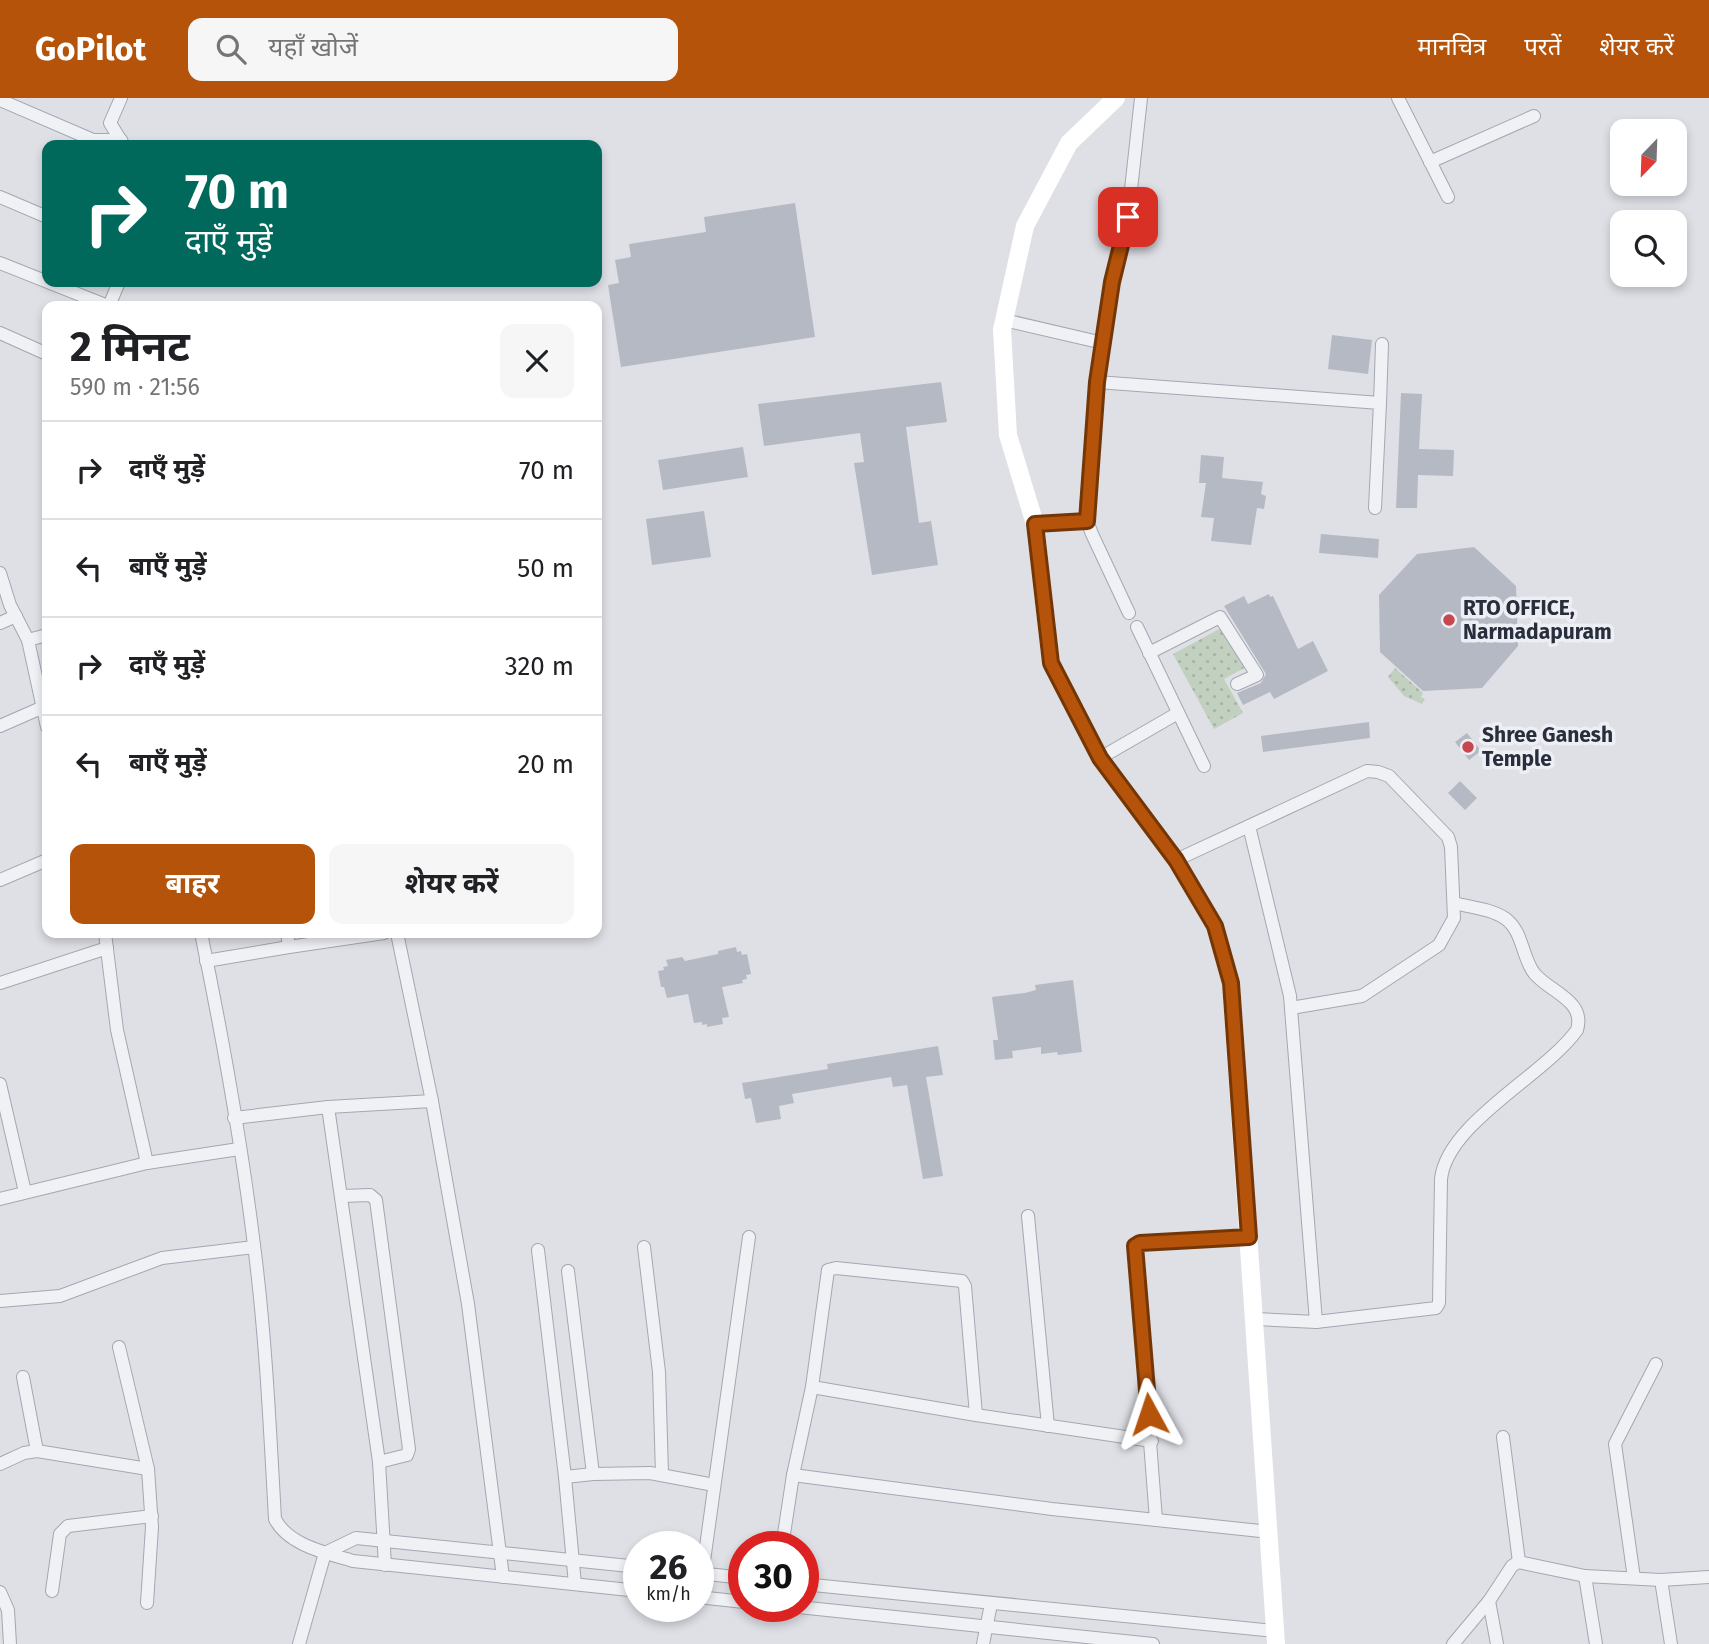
<!DOCTYPE html>
<html lang="hi">
<head>
<meta charset="utf-8">
<style>
  :root { --surface:#fff; --page:#f6f6f6; --text:#202124; --muted:#757577; --line:#e0e0e0; --accent:#b45309 }
  body { margin:0; font-family:"Fira Sans","Noto Sans Devanagari",sans-serif; background:var(--page); color:var(--text); height:100vh; display:flex; flex-direction:column; font-size:26px; white-space:nowrap }
  * { box-sizing:border-box; margin:0 }
  p { font-size:23px; color:var(--muted) }
  .icon { flex:none; width:38px; height:38px; fill:none; stroke:currentColor; stroke-width:2; stroke-linecap:round; stroke-linejoin:round }
  .map { position:relative; flex:1; overflow:hidden }
  .side { position:absolute; left:42px; top:203px; width:560px; height:637px; display:flex; flex-direction:column; background:var(--surface); border-radius:14px; box-shadow:0 4px 10px #0003 }
  .side>* { flex:none }
  .hud { position:absolute; left:42px; top:42px; width:560px; height:147px; border-radius:14px; box-shadow:0 4px 10px #0003; background:#00695c; color:#fff; overflow:hidden }
  .needle { width:46px; rotate:203deg }
  .buttons { position:absolute; left:1610px; top:21px; display:grid; gap:14px }
  .buttons a { display:grid; place-items:center; width:77px; height:77px; border-radius:14px; background:var(--surface); box-shadow:0 4px 10px #0003; font-size:35px }
  .speed { position:absolute; left:623px; top:1433px; display:flex; gap:14px; font-size:35px; font-weight:700; text-align:center }
  .speed>* { display:grid; place-content:center; width:91px; height:91px; border-radius:50%; background:var(--surface); box-shadow:0 4px 10px #0003; line-height:1 }
  .speed small { font-size:18px; font-weight:400 }
  .speed .limit { border:10px solid #d22; background:#fff; color:#111 }
  .pin { position:absolute; display:grid; place-items:center; width:60px; height:60px; color:#fff; margin:-30px; border-radius:14px; box-shadow:0 4px 10px #0006 }
  .me { position:absolute; width:77px; margin:-38px; rotate:355deg; stroke-linejoin:round; filter:drop-shadow(0 0 5px #0008) }
  .turn { display:flex; align-items:center; gap:24px; height:147px; padding:0 28px; font-size:32px }
  .turn .icon { width:91px; height:91px; stroke-width:2.5 }
  .turn b { display:block; font-size:49px; line-height:60px }
  .round { display:grid; place-items:center; flex:none; width:74px; height:74px; border-radius:14px; background:var(--page) }
  .headline { display:flex; align-items:center; justify-content:space-between; height:119px; padding:0 28px }
  h1 { font-size:42px; font-weight:700; line-height:52px }
  .action { display:flex; gap:14px; margin-top:auto; padding:14px 28px }
  .action a { flex:1; height:80px; border-radius:14px; background:var(--accent); color:#fff; font-size:28px; font-weight:700; line-height:80px; text-align:center }
  .action a+a { background:var(--page); color:var(--text) }
  ul { padding:0; list-style:none }
  li { display:flex; align-items:center; gap:21px; height:98px; padding:0 28px; border-top:2px solid var(--line) }
  li div { flex:1 }
  li b { display:block; font-size:26px }
  li em { font-style:normal }
  header { display:flex; align-items:center; gap:42px; box-sizing:border-box; height:98px; padding:0 35px; background:var(--accent); color:#fff }
  header strong { font-size:33px }
  nav { display:flex; gap:38px; margin-inline-start:auto; font-size:24px }
  .search { width:490px; height:63px; background:var(--page); display:flex; align-items:center; gap:18px; box-sizing:border-box; padding:0 24px; border-radius:14px; color:var(--muted); font-size:26px }
  .map>svg:first-child { display:block }
  .grass { fill:url(#grass-dots) }
  .building { fill:#b5b9c3 }
  .lines { fill:none; stroke-linecap:round; stroke-linejoin:round }
  .minor-casing { stroke:#a4a7b0; stroke-width:14 }
  .minor { stroke:#f0f1f5; stroke-width:12 }
  .secondary { stroke:#fff; stroke-width:18 }
  .route-casing { stroke:#753606; stroke-width:18 }
  .route { stroke:#b45309; stroke-width:12 }
  .poi-dot { fill:#c74751; stroke:#edeff4; stroke-width:2.5 }
  .labels { text-anchor:middle; stroke-width:7; stroke-linejoin:round; paint-order:stroke }
  .poi-label { font-size:21px; font-weight:bold; fill:#282e3c; stroke:#edeff4; text-anchor:start }
</style>
</head>
<body>
<header>
<strong>GoPilot</strong>
<div class="search"><svg class="icon" aria-label="search" viewBox="0 0 24 24"><circle cx="10" cy="10" r="6"/><path d="M15 15l6 6"/></svg>यहाँ खोजें</div>
<nav><a>मानचित्र</a><a>परतें</a><a>शेयर करें</a></nav>
</header>
<div class="map">
<svg width="1709" height="1546" viewBox="0 0 1709 1546">
  <defs>
    <pattern id="grass-dots" width="8" height="8" patternUnits="userSpaceOnUse" patternTransform="scale(1.75)"><rect width="8" height="8" fill="#c2d0bf"/><path d="M2 2h.1M6 6h.1" fill="none" stroke="#a7b3a5" stroke-width="1.8" stroke-linecap="round"/></pattern>
  </defs>
  <rect width="100%" height="100%" fill="#dee0e6"/>
  <!-- grass -->
  <g class="grass">
    <path d="M1223,529l23,40 -22,12 19,34 -29,16 -41,-75z"/>
    <path d="M1395,570l28,25 -2,4 4,2 -3,5 -18,-8 -16,-19z"/>
  </g>
  <!-- building -->
  <g class="building">
    <path d="M795,105l20,134 -194,30 -13,-82 11,-2 -4,-23 16,-3 -2,-13 77,-12 -2,-15z"/>
    <path d="M1332,237l40,5 -4,34 -40,-5z"/>
    <path d="M941,284l6,40 -41,5 13,96 12,-2 7,44 -66,10 -18,-112 10,-1 -4,-29 -96,13 -6,-42z"/>
    <path d="M1401,295l21,1 -3,55 35,1 -1,26 -35,-1 -1,33h-21z"/>
    <path d="M743,349l5,30 -85,13 -5,-30z"/>
    <path d="M1201,357l23,2 -2,21 41,4 -2,12 5,2 -2,13 -7,-1 -6,37 -40,-4 3,-23 -13,-1 5,-34h-7z"/>
    <path d="M704,413l7,46 -59,8 -6,-46z"/>
    <path d="M1321,436l58,5 -1,19 -59,-5z"/>
    <path d="M1474,449l42,39 2,60 -36,42 -59,3 -43,-39 -1,-57 38,-41z"/>
    <path d="M1269,496l1,3 3,-1 25,53 15,-8 15,30 -54,28 -4,-7 -27,13 -6,-12 24,-10 5,-9 -42,-68 20,-10 4,8z"/>
    <path d="M1369,624l1,16 -107,14 -2,-16z"/>
    <path d="M1467,635l14,18 -12,9 -14,-18z"/>
    <path d="M1460,683l17,17 -12,12 -17,-17z"/>
    <path d="M736,849l1,5 4,-1 1,4 5,-1 4,20 -5,1 1,4 -5,1 1,3 -21,4 7,30 -7,1 1,6 -16,3v-3l-5,1v-3l-8,1 -6,-29 -21,4 -3,-11h-3l-3,-16 6,-1 -1,-3 5,-1 -2,-6 16,-3 3,4 33,-7v-3z"/>
    <path d="M1073,882l9,72 -24,3 -1,-3 -16,2v-7l-29,4 1,7 -18,2 -2,-20h5l-6,-43 33,-4 11,-3 -1,-5z"/>
    <path d="M938,948l5,29 -17,2 17,99 -20,3 -16,-94 -14,2 -2,-10 -99,17 2,9 -15,3 2,13 -25,4 -5,-25 -6,1 -3,-16 86,-14 -1,-5z"/>
  </g>
  <g class="lines">
    <defs>
      <g id="minor">
        <path d="M121,0l-11,25 13,21"/>
        <path d="M1398,0l50,99"/>
        <path d="M0,2l93,40h28"/>
        <path d="M1430,64l104,-46"/>
        <path d="M0,99l47,20"/>
        <path d="M0,165l108,43"/>
        <path d="M109,208l10,-24"/>
        <path d="M1004,222l99,23"/>
        <path d="M0,235l47,21"/>
        <path d="M1097,284l283,21 -5,105"/>
        <path d="M1380,305l2,-59"/>
        <path d="M1035,426l52,-3"/>
        <path d="M0,475l10,32 18,35 19,87"/>
        <path d="M1129,515l-37,-79 -5,-13 -1,-12 11,-127 15,-100 16,-65 13,-119"/>
        <path d="M0,525l16,-7"/>
        <path d="M1137,529l67,139"/>
        <path d="M28,542l19,-5"/>
        <path d="M1149,555l71,-36 37,58 -20,9"/>
        <path d="M0,628l41,-18"/>
        <path d="M1100,660l78,-45"/>
        <path d="M1249,728l41,170 26,326"/>
        <path d="M1176,762l191,-89 11,1 11,4 59,61 3,10 3,71 -15,27 -77,51 -71,12"/>
        <path d="M0,782l47,-20"/>
        <path d="M105,835l12,97 30,133"/>
        <path d="M201,835c22,106 41,213 54,320 11,88 15,177 20,266 13,26 51,34 78,42l286,30"/>
        <path d="M287,835l2,14 95,-14"/>
        <path d="M397,835l35,168 36,203 35,273"/>
        <path d="M206,863l83,-14"/>
        <path d="M0,885l107,-35"/>
        <path d="M0,986l25,108"/>
        <path d="M328,1009l51,355 6,103"/>
        <path d="M234,1020l94,-11 104,-6"/>
        <path d="M342,1098l28,-1 6,5 33,249 -2,6 -28,7"/>
        <path d="M0,1101l147,-36 92,-14"/>
        <path d="M1028,1118l20,210"/>
        <path d="M644,1149l15,125 3,102"/>
        <path d="M538,1152l27,227 10,107"/>
        <path d="M568,1173l25,203"/>
        <path d="M0,1203l60,-5 102,-38 92,-11"/>
        <path d="M1255,1221l61,3 120,-14 3,-5 2,-124c6,-56 104,-104 136,-149 9,-30 -28,-38 -43,-57 -12,-16 -11,-41 -28,-54 -14,-10 -36,-12 -52,-16"/>
        <path d="M119,1249l29,122 4,58 -5,76"/>
        <path d="M23,1279l14,74"/>
        <path d="M812,1289l164,28 176,26"/>
        <path d="M1503,1339l16,125"/>
        <path d="M0,1366l24,-11 13,-2 111,18"/>
        <path d="M793,1377l259,34 218,23"/>
        <path d="M565,1379l28,-3 57,-1 64,12"/>
        <path d="M1156,1422l-21,-274 5,-3 109,-6"/>
        <path d="M782,1449l11,-72 19,-88 16,-117 8,-2 126,13 3,5 11,129"/>
        <path d="M698,1475l46,5"/>
        <path d="M1585,1478l11,68"/>
        <path d="M1634,1480l-19,-134 41,-80"/>
        <path d="M1661,1482l10,64"/>
        <path d="M803,1486l472,47"/>
        <path d="M52,1493l8,-57 8,-8 84,-10"/>
        <path d="M0,1494l8,18 2,34"/>
        <path d="M698,1499l46,5"/>
        <path d="M699,1499l50,-360"/>
        <path d="M1489,1503l8,43"/>
        <path d="M789,1508l364,38"/>
        <path d="M299,1546l26,-91 31,-15 283,29"/>
        <path d="M983,1546l8,-40"/>
        <path d="M1453,1546l36,-43 23,-35 6,-4 67,14 76,4 48,-3"/>
      </g>
    </defs>
    <!-- minor casing -->
    <use href="#minor" class="minor-casing"/>
    <!-- minor -->
    <use href="#minor" class="minor"/>
    <!-- secondary -->
    <path class="secondary" d="M1116,0l-47,45 -44,83 -23,104 6,105 27,89 16,139 49,95 76,102 39,66 16,57 45,661"/>
  </g>
  <g class="lines">
    <defs>
      <path id="route" d="M1128,119l-16,65 -15,100 -10,139 -52,3 16,139 49,95 76,102 39,66 16,57 18,254 -109,6 -5,3 14,168"/>
    </defs>
    <!-- route casing -->
    <use href="#route" class="route-casing"/>
    <!-- route -->
    <use href="#route" class="route"/>
  </g>
  <!-- markers -->
  <g class="poi-dot">
    <circle cx="1449" cy="522" r="7"/>
    <circle cx="1468" cy="649" r="7"/>
  </g>
  <g class="labels">
    <!-- poi labels -->
    <g class="poi-label">
      <text x="1463" y="517">RTO OFFICE,<tspan x="1463" dy="24">Narmadapuram</tspan></text>
      <text x="1482" y="644">Shree Ganesh<tspan x="1482" dy="24">Temple</tspan></text>
    </g>
  </g>
</svg>
<div class="buttons">
<a><svg class="needle" viewBox="-14 -14 28 28"><path d="M0-13l5 13h-10z" fill="#e53935"/><path d="M0 13l5-13h-10z" fill="#757577"/></svg></a>
<a><svg class="icon" aria-label="search" viewBox="0 0 24 24"><circle cx="10" cy="10" r="6"/><path d="M15 15l6 6"/></svg></a>
</div>
<div class="speed"><div>26<small>km/h</small></div><div class="limit">30</div></div>
<div class="pin" style="left:1128px;top:119px;background:#d93025"><svg class="icon" aria-label="arrive" viewBox="0 0 24 24"><path d="M6 21V4h12l-3 4 3 4H6"/></svg></div>
<svg class="me" style="left:1149px;top:1316px" viewBox="-20 -20 40 40"><path d="M0-17L14 15 0 8-14 15z" fill="#b45309" stroke="#fff" stroke-width="4"/></svg>
<div class="hud">
<div class="turn"><svg class="icon" aria-label="right" viewBox="0 0 24 24"><path d="M7 20v-9h11M14 6l5 5-5 5"/></svg><div><b>70 m</b>दाएँ मुड़ें</div></div>
</div>
<section class="side">
<div class="headline"><div><h1>2 मिनट</h1><p>590 m · 21:56</p></div><a class="round"><svg class="icon" aria-label="close" viewBox="0 0 24 24"><path d="M6 6l12 12M18 6L6 18"/></svg></a></div>
<ul>
<li><svg class="icon" aria-label="right" viewBox="0 0 24 24"><path d="M7 20v-9h11M14 6l5 5-5 5"/></svg><div><b>दाएँ मुड़ें</b></div><em>70 m</em></li>
<li><svg class="icon" aria-label="left" viewBox="0 0 24 24"><path d="M17 20v-9H6M10 6l-5 5 5 5"/></svg><div><b>बाएँ मुड़ें</b></div><em>50 m</em></li>
<li><svg class="icon" aria-label="right" viewBox="0 0 24 24"><path d="M7 20v-9h11M14 6l5 5-5 5"/></svg><div><b>दाएँ मुड़ें</b></div><em>320 m</em></li>
<li><svg class="icon" aria-label="left" viewBox="0 0 24 24"><path d="M17 20v-9H6M10 6l-5 5 5 5"/></svg><div><b>बाएँ मुड़ें</b></div><em>20 m</em></li>
</ul>
<div class="action"><a>बाहर</a><a>शेयर करें</a></div>
</section>
</div>
</body>
</html>
